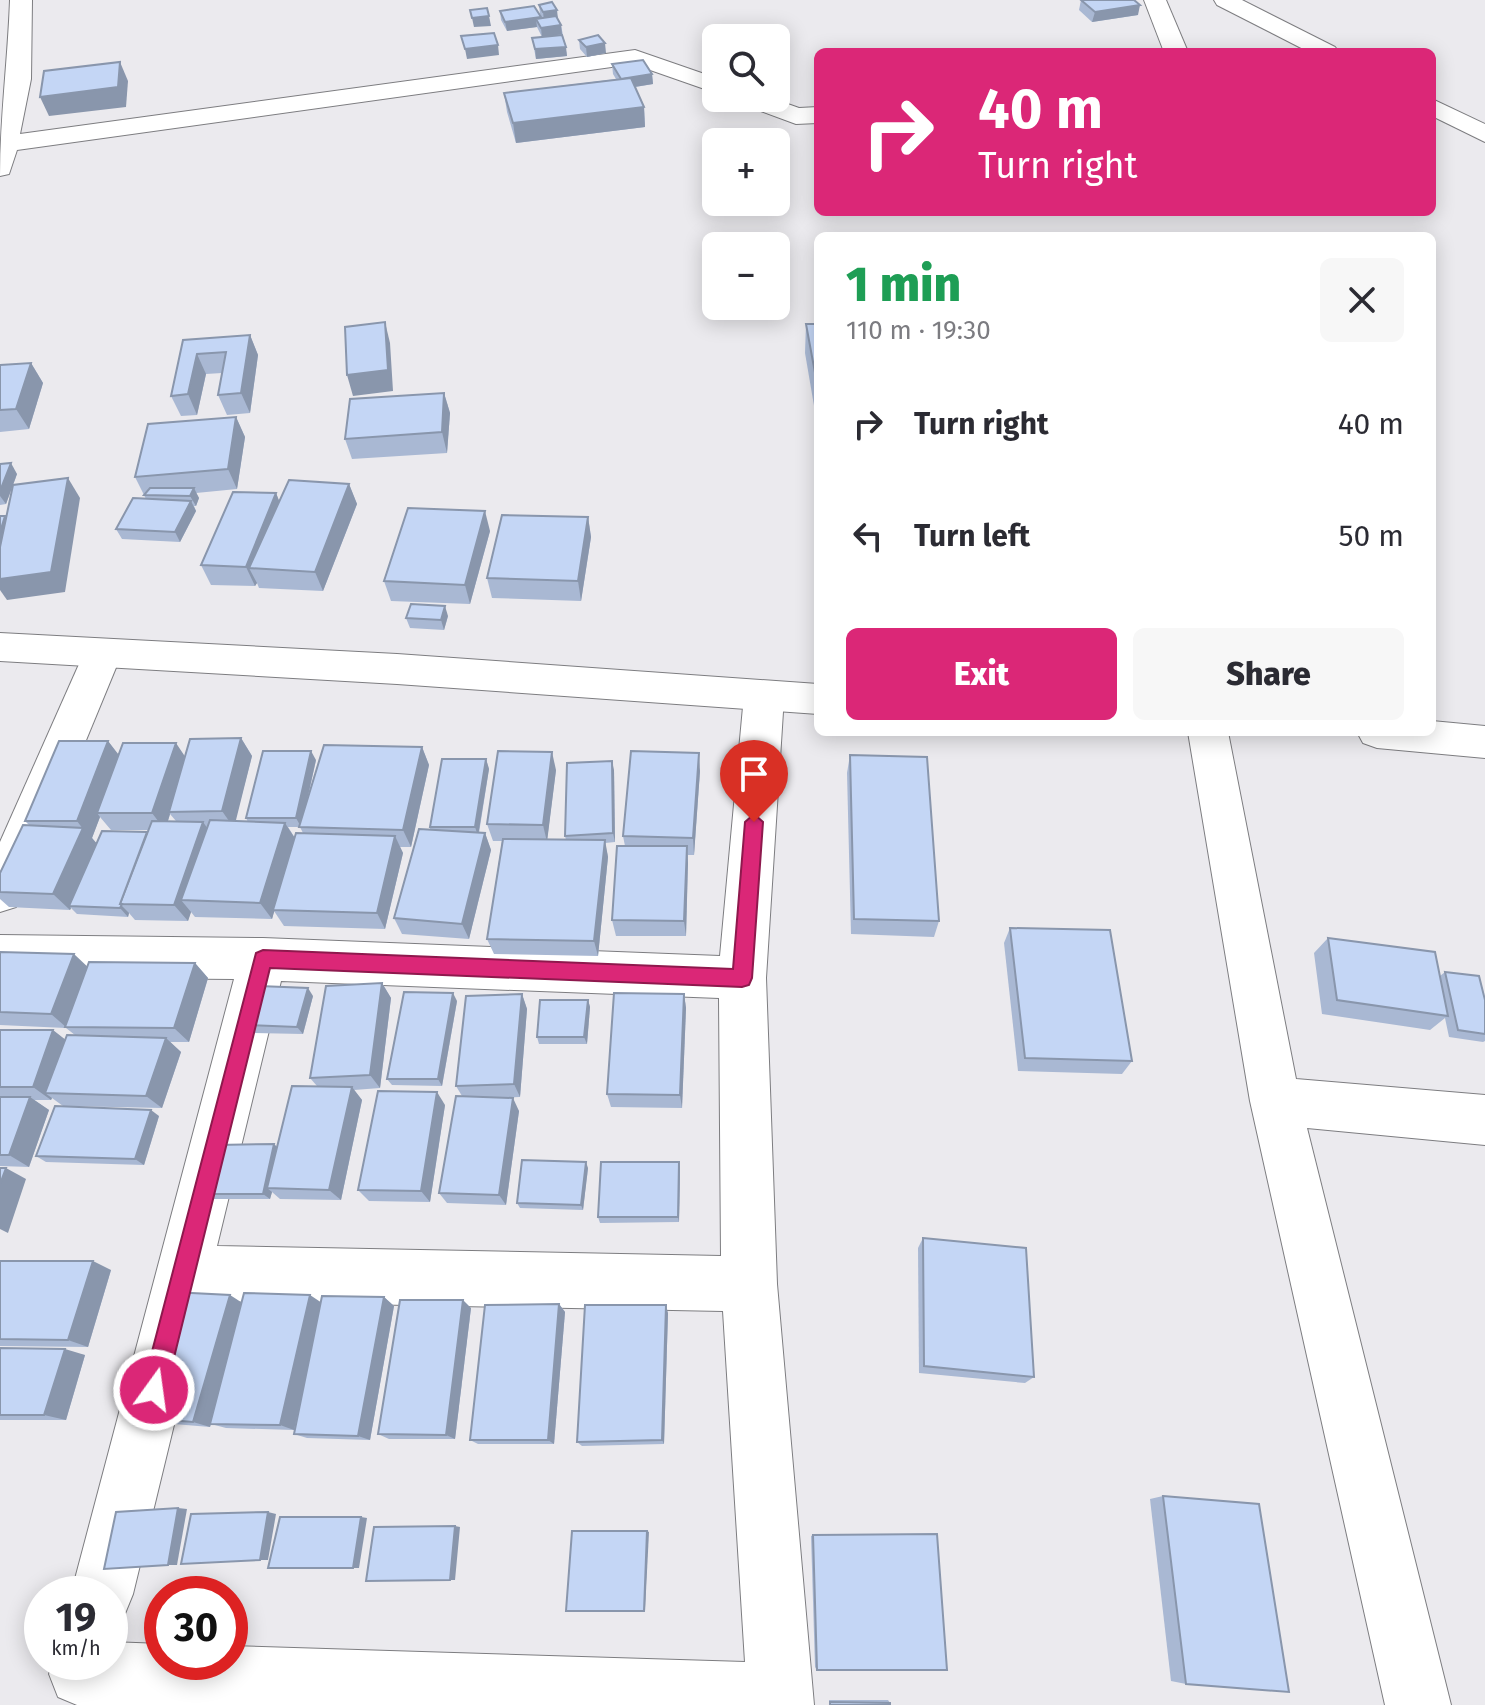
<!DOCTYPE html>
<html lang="en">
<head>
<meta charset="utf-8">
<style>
  :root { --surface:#fff; --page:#f7f7f7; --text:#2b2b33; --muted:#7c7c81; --accent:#db2777 }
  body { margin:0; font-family:"Fira Sans",sans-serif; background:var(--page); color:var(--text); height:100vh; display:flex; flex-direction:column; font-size:30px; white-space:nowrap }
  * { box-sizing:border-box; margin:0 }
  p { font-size:26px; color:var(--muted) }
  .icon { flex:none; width:44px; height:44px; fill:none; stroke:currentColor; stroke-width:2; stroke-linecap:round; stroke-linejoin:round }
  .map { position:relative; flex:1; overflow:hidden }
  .panel { position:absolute; left:814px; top:232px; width:622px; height:504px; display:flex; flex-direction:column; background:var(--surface); border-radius:12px; box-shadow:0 4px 20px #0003 }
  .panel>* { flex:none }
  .top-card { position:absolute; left:814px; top:48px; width:622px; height:168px; border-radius:12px; box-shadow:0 4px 20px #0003; background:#db2777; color:#fff; overflow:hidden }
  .fabs { position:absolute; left:702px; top:24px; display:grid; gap:16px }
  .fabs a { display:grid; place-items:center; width:88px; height:88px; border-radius:12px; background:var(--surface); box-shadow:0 4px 20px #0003; font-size:40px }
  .speed { position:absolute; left:24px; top:1576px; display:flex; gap:16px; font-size:40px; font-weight:700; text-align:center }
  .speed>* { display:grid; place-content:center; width:104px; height:104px; border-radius:50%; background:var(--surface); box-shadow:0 4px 20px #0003; line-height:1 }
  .speed small { font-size:20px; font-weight:400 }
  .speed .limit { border:12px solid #d22; background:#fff; color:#111 }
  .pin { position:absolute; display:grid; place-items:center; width:68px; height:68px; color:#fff; margin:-82px -34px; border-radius:50% 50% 50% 0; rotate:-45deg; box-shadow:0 0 8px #0007 }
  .pin .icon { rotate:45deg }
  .me { position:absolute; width:88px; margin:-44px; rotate:14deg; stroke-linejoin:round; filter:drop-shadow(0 0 6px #0008) }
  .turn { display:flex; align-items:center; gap:28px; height:168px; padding:0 32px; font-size:36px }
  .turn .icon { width:104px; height:104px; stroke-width:2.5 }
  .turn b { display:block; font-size:56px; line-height:68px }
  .round { display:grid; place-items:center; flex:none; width:84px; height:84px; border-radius:12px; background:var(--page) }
  .summary { display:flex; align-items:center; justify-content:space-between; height:136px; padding:0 32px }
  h1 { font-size:48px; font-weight:800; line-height:60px; color:#1e9e55 }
  .cta { display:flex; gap:16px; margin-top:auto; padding:16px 32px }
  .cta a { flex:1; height:92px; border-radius:12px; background:var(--accent); color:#fff; font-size:32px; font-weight:800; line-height:92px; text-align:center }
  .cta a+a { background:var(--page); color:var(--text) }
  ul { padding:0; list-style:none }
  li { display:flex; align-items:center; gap:24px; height:112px; padding:0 32px }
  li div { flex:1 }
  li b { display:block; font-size:30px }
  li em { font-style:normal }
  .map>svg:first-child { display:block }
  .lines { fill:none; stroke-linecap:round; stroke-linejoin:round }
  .street-casing { stroke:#7d7d80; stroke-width:2 }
  .secondary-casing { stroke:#7d7d80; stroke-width:2 }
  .street { fill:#fff; fill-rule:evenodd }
  .secondary { fill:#fff; fill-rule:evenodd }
  .wall { fill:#a9b8d3; fill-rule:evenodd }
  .shaded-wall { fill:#8996ac }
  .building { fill:#c4d6f5; stroke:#8996ac; stroke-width:2 }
  .route { fill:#db2777; stroke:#8e194d; stroke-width:2 }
</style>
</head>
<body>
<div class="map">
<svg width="1485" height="1705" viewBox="0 0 1485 1705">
  <rect width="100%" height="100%" fill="#ebeaee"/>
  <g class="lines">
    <defs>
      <g id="street">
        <path d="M10,0h22l-1,79 -11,55 615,-84 81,28v15l-83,-29 -616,86 -8,24 -9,2c0,-59 8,-117 10,-176z"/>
        <path d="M1144,0h22l22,52h-24z"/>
        <path d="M1214,0h28l93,47 4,5h-30l-92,-47z"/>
        <path d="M736,98h35l28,10 19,-1v16l-22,1 -57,-21z"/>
        <path d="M1432,99l53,25v18l-53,-26z"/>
        <path d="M103,639l14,4 5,10 -99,240 -7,14 -16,5v-70l84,-189 5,-10z"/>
        <path d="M764,681l14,4 6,11 -18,282 11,306 37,421h-737l-19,-8 -9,-23 4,-12h57v-20l52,2v18h68v-16l515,16 -22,-351 -519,-10 -71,293 -9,22 -14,6v-28h-39l163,-615 -234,-2v-42l263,3 457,18 24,-260 6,-11zM281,981l438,17 2,258 -504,-10z"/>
        <path d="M1188,732h40l68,347 189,16v50l-178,-17 144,577h-66l-135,-604z"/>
      </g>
      <g id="secondary">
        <path d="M0,633l397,21 421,30v30l-421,-30 -397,-23z"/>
        <path d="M1432,721l53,5v32l-108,-10 -14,-5 -6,-11h75z"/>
      </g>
    </defs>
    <!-- street casing -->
    <use href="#street" class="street-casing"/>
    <!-- secondary casing -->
    <use href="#secondary" class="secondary-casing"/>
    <!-- street -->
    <use href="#street" class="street"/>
    <!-- secondary -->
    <use href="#secondary" class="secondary"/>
  </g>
  <!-- wall -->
  <g class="wall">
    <path d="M1081,0l57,15 -46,7 -13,-12z"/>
    <path d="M539,5l19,14 3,6 6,31 -31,3 -4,-21 10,-1 -5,-10 -30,4 -6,-11 -1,-9 42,7 -2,-4z"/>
    <path d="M579,40l27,13 -19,4 -7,-8z"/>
    <path d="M612,64l40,10 1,10 -18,3 9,20 1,20 -129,16 -9,-31 -3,-19 112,-14 -3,-5z"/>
    <path d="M806,324h12v105l-13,-76z"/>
    <path d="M250,335l8,20 -8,58 -23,2 -9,-20 4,-22 -16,1 -9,41 -16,1 -10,-20 12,-56z"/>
    <path d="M31,363l12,20 -14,46 -29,3v-67z"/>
    <path d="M444,393l6,20 -3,40 -95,6 -7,-20z"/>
    <path d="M236,417l9,20 -8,52 -41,4 3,5 -3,8h-2l2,5 -16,31 -58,-3 -6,-10 30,-30 -11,-22z"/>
    <path d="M0,464l17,10 -11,30 -6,1z"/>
    <path d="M349,484l8,20 -34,87 -64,-3 -2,-5 -2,3 -44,-1 -10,-20 75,-72 3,8z"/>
    <path d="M588,517l3,20 -10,64 -89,-3 -5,-20z"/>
    <path d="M490,531l-20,73 -79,-3 -7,-20z"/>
    <path d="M448,616l-4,14 -34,-2 -4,-10z"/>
    <path d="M241,738l11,18 -17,65 13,1 -2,-4 70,-58 -10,46 116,-59 7,18 -18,82h-11l3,6 -18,76 -101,-3 -10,-15 -2,8 -77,-2 -4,-5 -3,9 -53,-1 -6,-7 -1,4 -51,-3 -6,-6 -1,2 -61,-3 -9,-8v-26l30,-47 -5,-5 83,-80 10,14 67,2zM170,814l6,7h-8zM100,817l11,13h37l-1,2 -50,12 -5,-6zM288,827h12l3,6 -8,5z"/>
    <path d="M850,755l89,166 -5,16 -83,-3 -4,-161z"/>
    <path d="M486,759l3,10 -10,64h6l6,17 -22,89 -67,-5 -8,-16 36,-89v-2z"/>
    <path d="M556,770l-9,70h19l-1,-4 49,-66 1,72 -10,1 3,14 -10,99 -104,-2 -7,-15 15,-98h-9l-6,-17z"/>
    <path d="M700,771l-6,84h-6l-2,81h-70l-4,-16 13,-74 -2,-10z"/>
    <path d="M1010,928l122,133 -10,13 -104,-3 -14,-128z"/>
    <path d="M1328,938l112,38 5,-4 40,28v41l-2,1 -34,-5 -4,-19 -15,12 -108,-16 -8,-61z"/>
    <path d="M0,952l87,15 108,-4 13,15 -19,64h-19l11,10 -19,56 -99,-2 -11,-8 -1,2h-17l15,10 -20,57 -29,-1v-136l66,10 9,-5 -9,-7 -66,-3z"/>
    <path d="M382,983l9,15 -11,90 -26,2 8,10 -21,100 -61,-1 -8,-7 -2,7h-57l-8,-5 69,-50 3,3 40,-61 -7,-8z"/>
    <path d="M522,994l5,15 -7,88 -21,1 20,13 -13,94 -59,-2 -8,-10 23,-97 -6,-10z"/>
    <path d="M684,994l2,14 -4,100 -71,-1 -4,-13z"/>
    <path d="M313,996l-10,38 -51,-1 -6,-8z"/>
    <path d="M588,1000l2,7 -3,37h-48l-2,-7z"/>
    <path d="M457,1001l-15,85 -50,-1 -5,-6z"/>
    <path d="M445,1105l-15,97 -61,-1 -11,-11z"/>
    <path d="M159,1116l-15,49 -98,-3 -10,-6z"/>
    <path d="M680,1167l-1,55 -79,1 -2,-6z"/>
    <path d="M588,1168l-5,42 -63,-2 -3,-5z"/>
    <path d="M923,1238l111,139 -9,6 -106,-10 -1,-125z"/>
    <path d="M0,1261l111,9 -23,77 -88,-1z"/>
    <path d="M384,1297l10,9 -24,134 -63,-2 -13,-4v-4l-68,-2 -15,-4 -1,3 -60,-5 -18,-5 110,-115h78z"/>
    <path d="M559,1304l6,8 -11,132h-76l-8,-4z"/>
    <path d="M471,1308l-16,131h-66l-11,-5z"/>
    <path d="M668,1313l-4,131 -82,2 -5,-4z"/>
    <path d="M0,1348l85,7 -19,65h-66z"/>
    <path d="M1163,1496l23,188 -15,-3 -21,-182z"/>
    <path d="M813,1535l4,135 -2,-3 -4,-131z"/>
    <path d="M829,1700h59l2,3v2h-61z"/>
  </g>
  <!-- shaded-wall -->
  <g class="shaded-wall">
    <path d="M1140,5l-2,10 -46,7 3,-10z"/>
    <path d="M557,10l1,9 -14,2 -1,-9z"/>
    <path d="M489,16l2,10 -17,1 -2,-9z"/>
    <path d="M541,17l1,9 -6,-7 1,8 -30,4 -2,-9z"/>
    <path d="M561,25l1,9 -20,4 -1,-10z"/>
    <path d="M605,43l1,10 -19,4 -1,-10z"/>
    <path d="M498,45l1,10 -32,4 -2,-10z"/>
    <path d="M566,47l1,9 -31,3 -1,-10z"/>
    <path d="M120,62l8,19 -2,26 -77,9 -9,-19z"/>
    <path d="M652,74l1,10 -31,5 -1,-10z"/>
    <path d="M644,107l1,20 -129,16 -3,-20z"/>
    <path d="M385,322l5,21 3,48 -40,5 -6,-21z"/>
    <path d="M250,335l8,20 -8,58 -9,-20z"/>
    <path d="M197,354l9,20 -9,41 -9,-21z"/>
    <path d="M31,363l12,20 -14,46 -13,-20z"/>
    <path d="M444,393l6,20 -3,40 -5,-21z"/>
    <path d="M236,417l9,20 -8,52 -9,-20z"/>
    <path d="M11,463l6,11 -11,30 -6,-8v-5z"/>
    <path d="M68,478l12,20 -15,94 -58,8 -7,-10v-11z"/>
    <path d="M349,484l8,20 -34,87 -8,-19z"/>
    <path d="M194,488l5,10 -3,8 -6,-10z"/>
    <path d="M276,493l8,20 -35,55 8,15 -2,3 -9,-19z"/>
    <path d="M191,501l5,10 -16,31 -5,-10z"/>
    <path d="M485,511l5,20 -20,73 -5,-19z"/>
    <path d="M5,516l7,10 -12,37v-31z"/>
    <path d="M588,517l3,20 -10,64 -3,-20z"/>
    <path d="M445,606l3,10 -4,14 -3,-10z"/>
    <path d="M241,738l11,18 -18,72 -12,-17z"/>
    <path d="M108,741l14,18 -25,54 3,4 -8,21 6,7 -29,61 2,2 -1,2 -17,-16 30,-65 -6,-8z"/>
    <path d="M176,743l12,18 -19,51 1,2 -5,16 -13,-17z"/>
    <path d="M422,747l7,18 -18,82 -8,-17z"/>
    <path d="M311,751l5,9 -15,67 -5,-9z"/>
    <path d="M552,752l4,18 -9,72 -4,-17z"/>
    <path d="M699,753l1,18 -6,84 -1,-17z"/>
    <path d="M486,759l3,10 -11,67 -3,-9z"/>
    <path d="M612,761l2,9 1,72 -2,-9z"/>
    <path d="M203,822l12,17 -34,61 10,12 -3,9 -14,-16z"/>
    <path d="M285,823l11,17 -24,79 -12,-16z"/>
    <path d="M485,833l6,17 -22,89 -7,-15z"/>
    <path d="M395,836l8,17 -18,76 -8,-16z"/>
    <path d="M605,840l3,17 -10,99 -4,-15z"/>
    <path d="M687,846l1,17 -2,73 -2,-15z"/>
    <path d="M121,905l8,8 -1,4 -8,-9z"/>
    <path d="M74,954l17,16 -25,57 -15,-13z"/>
    <path d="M195,963l13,15 -19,64 -15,-14z"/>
    <path d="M382,983l9,15 -11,90 -10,-13z"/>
    <path d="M308,988l5,8 -10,38 -6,-7z"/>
    <path d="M453,993l4,8 -15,85 -4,-7z"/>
    <path d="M522,994l5,15 -7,88 -6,-13z"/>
    <path d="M684,994l2,14 -4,100 -2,-13z"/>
    <path d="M588,1000l2,7 -3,37 -3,-7z"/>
    <path d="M53,1030l18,14 -26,49 7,5 -1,2 -18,-13z"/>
    <path d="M166,1038l15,14 -19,56 -16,-12z"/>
    <path d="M352,1087l10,13 -21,100 -12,-10z"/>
    <path d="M437,1092l8,13 -15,97 -9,-11z"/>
    <path d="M30,1097l19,13 -20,57 -20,-12z"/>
    <path d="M513,1098l6,13 -13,94 -7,-10z"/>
    <path d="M151,1110l8,6 -15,49 -9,-6z"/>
    <path d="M274,1144l6,6 -13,38 5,4 -2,7 -7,-5z"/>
    <path d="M586,1162l2,6 -5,42 -2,-5z"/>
    <path d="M679,1162l1,5 -1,55 -1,-5z"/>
    <path d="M6,1168l20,11 -18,54 -8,-4v-45z"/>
    <path d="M93,1261l18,9 -23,77 -20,-7z"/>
    <path d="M230,1295l14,9 -34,123 -17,-5z"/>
    <path d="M310,1295l12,8 -28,127 -14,-5z"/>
    <path d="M384,1297l10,9 -24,134 -12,-4z"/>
    <path d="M463,1300l8,8 -16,131 -9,-4z"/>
    <path d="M559,1304l6,8 -11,132 -6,-4z"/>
    <path d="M666,1305l2,8 -4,131 -2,-4z"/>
    <path d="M65,1349l20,6 -19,65 -22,-5z"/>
    <path d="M178,1508l9,1 -10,56h-9z"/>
    <path d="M268,1512l8,2 -8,46h-8z"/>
    <path d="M361,1517l6,1 -8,50h-6z"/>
    <path d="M455,1526l5,1 -5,53h-5z"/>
    <path d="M647,1531l2,1 -4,79h-1z"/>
  </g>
  <!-- building -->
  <g class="building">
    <path d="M1081,0h53l6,5 -45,7z"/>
    <path d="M552,2l5,8 -14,2 -4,-7z"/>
    <path d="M534,6l7,11 -36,5 -5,-11z"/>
    <path d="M487,8l2,8 -17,2 -2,-8z"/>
    <path d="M556,16l5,9 -20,3 -5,-9z"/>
    <path d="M494,33l4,12 -33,4 -4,-13z"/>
    <path d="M562,35l4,12 -31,2 -3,-11z"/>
    <path d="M598,35l7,8 -19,4 -7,-7z"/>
    <path d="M643,60l9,14 -31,5 -9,-15z"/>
    <path d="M120,62l-2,25 -78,10 4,-26z"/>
    <path d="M631,78l13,29 -131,16 -9,-30z"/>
    <path d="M385,322l3,48 -41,5 -2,-48z"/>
    <path d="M806,324h12v65z"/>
    <path d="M250,335l-9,58 -23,2 8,-43 -29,2 -9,40 -17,2 12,-56z"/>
    <path d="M31,363l-15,46 -16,1v-45z"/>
    <path d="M444,393l-2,39 -97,7 5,-40z"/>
    <path d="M236,417l-8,52 -93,8 13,-53z"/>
    <path d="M11,463l-11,28v-27z"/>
    <path d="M68,478l-17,94 -51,7v-32l13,-62z"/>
    <path d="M289,480l60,4 -34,88 -66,-4z"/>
    <path d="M150,488h44l-4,8 -46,-1z"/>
    <path d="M233,492l43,1 -30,74 -45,-2z"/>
    <path d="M133,498l58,3 -16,31 -59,-3z"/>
    <path d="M408,508l77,3 -20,74 -81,-4z"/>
    <path d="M502,515l86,2 -10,64 -91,-3z"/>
    <path d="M0,516h5l-5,16z"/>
    <path d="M411,604l34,2 -4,14 -35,-2z"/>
    <path d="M241,738l-19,73 -53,1 21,-73z"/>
    <path d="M59,741h49l-31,80h-52z"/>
    <path d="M123,743h53l-24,70h-55z"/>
    <path d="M324,745l98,2 -19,83 -104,-3z"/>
    <path d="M263,751h48l-15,67h-50z"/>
    <path d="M498,751l54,1 -9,73 -56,-1z"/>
    <path d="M631,751l68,2 -6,85 -70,-2z"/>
    <path d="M850,755l77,2 12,164 -85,-2z"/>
    <path d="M442,759h44l-11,68h-45z"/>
    <path d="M612,761l1,72 -48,3 2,-73z"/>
    <path d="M210,820l75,3 -25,80 -79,-3z"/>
    <path d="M152,821l51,1 -29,83 -54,-1z"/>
    <path d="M23,825l60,3 -30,66 -53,-2v-19z"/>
    <path d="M419,829l66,4 -23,91 -68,-6z"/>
    <path d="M102,831l45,1 -27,72h2l-2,4 -51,-2z"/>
    <path d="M296,833l99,3 -18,77 -104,-3z"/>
    <path d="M503,839l102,1 -11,101 -107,-2z"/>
    <path d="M617,846h70l-3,75 -72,-1z"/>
    <path d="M1010,928l100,2 22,131 -107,-3z"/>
    <path d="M1328,938l107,14 13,64 -111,-16z"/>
    <path d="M0,952l74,2 -23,60 -51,-2z"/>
    <path d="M89,962l106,1 -21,65 -109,-1z"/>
    <path d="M1445,972l34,4 6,24v34l-27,-4z"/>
    <path d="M382,983l-12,92 -60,3 16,-92z"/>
    <path d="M259,986l49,2 -11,39 -51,-2z"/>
    <path d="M404,992l49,1 -15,86h-51z"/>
    <path d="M614,993l70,1 -4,101 -73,-1z"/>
    <path d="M522,994l-8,90 -58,2 10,-90z"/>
    <path d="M540,1000h48l-4,37h-47z"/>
    <path d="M0,1030h53l-20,57h-33z"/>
    <path d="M67,1035l99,3 -20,58 -101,-3z"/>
    <path d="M292,1086l60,1 -23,103 -62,-2z"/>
    <path d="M378,1091l59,1 -16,99 -63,-1z"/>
    <path d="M456,1096l57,2 -14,97 -60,-2z"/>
    <path d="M0,1097h30l-21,58h-9z"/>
    <path d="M55,1106l96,4 -16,49 -99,-3z"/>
    <path d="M274,1144l-11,50h-58l12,-49z"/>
    <path d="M522,1160l64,2 -5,43 -64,-2z"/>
    <path d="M601,1162h78l-1,55h-80z"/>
    <path d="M0,1168h6l-6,16z"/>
    <path d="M923,1238l103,10 8,129 -110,-11z"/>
    <path d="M0,1261h93l-25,79 -68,-1z"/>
    <path d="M172,1292l58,3 -37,127 -61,-5z"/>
    <path d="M244,1293l66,2 -30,130 -70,-1z"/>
    <path d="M322,1296l62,1 -26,139 -64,-2z"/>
    <path d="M400,1300h63l-17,135 -68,-1z"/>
    <path d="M559,1304l-11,136h-78l15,-135z"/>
    <path d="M585,1305h81l-4,135 -85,2z"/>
    <path d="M0,1348l65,1 -21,66h-44z"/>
    <path d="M1163,1496l96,8 30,188 -103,-8z"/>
    <path d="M178,1508l-10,57 -64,4 12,-57z"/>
    <path d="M268,1512l-8,48 -79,4 10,-50z"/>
    <path d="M280,1517h81l-8,51h-85z"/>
    <path d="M455,1526l-5,54 -84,1 8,-54z"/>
    <path d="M572,1531h75l-3,80h-78z"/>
    <path d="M937,1534l10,136h-130l-4,-135z"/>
    <path d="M830,1702l60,1v2h-60z"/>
  </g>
  <!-- route -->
  <path class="route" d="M754,814l9,8 -11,156 -3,7 -7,2 -472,-19 -104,422 -3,8 -9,4 -8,-4 -4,-8 114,-437 7,-3 470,19 12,-147z"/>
</svg>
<div class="fabs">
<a><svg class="icon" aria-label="search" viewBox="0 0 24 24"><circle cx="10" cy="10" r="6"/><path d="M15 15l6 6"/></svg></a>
<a>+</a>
<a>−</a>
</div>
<div class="speed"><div>19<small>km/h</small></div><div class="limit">30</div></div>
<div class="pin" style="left:754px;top:822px;background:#d93025"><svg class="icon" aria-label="arrive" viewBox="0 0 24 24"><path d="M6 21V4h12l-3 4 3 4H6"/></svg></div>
<svg class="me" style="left:154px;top:1390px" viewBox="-20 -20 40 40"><circle r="17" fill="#db2777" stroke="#fff" stroke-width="3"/><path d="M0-11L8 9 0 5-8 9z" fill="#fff"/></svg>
<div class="top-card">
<div class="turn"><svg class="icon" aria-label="right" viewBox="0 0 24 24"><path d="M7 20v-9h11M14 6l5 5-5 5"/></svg><div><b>40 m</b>Turn right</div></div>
</div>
<section class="panel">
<div class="summary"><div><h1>1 min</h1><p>110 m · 19:30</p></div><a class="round"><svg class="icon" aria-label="close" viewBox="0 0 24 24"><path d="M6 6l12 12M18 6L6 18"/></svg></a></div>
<ul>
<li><svg class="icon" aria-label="right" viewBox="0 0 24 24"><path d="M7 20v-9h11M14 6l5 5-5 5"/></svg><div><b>Turn right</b></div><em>40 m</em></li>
<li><svg class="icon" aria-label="left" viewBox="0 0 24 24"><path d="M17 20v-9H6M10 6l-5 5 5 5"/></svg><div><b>Turn left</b></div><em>50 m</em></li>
</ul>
<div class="cta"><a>Exit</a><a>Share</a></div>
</section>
</div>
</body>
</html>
